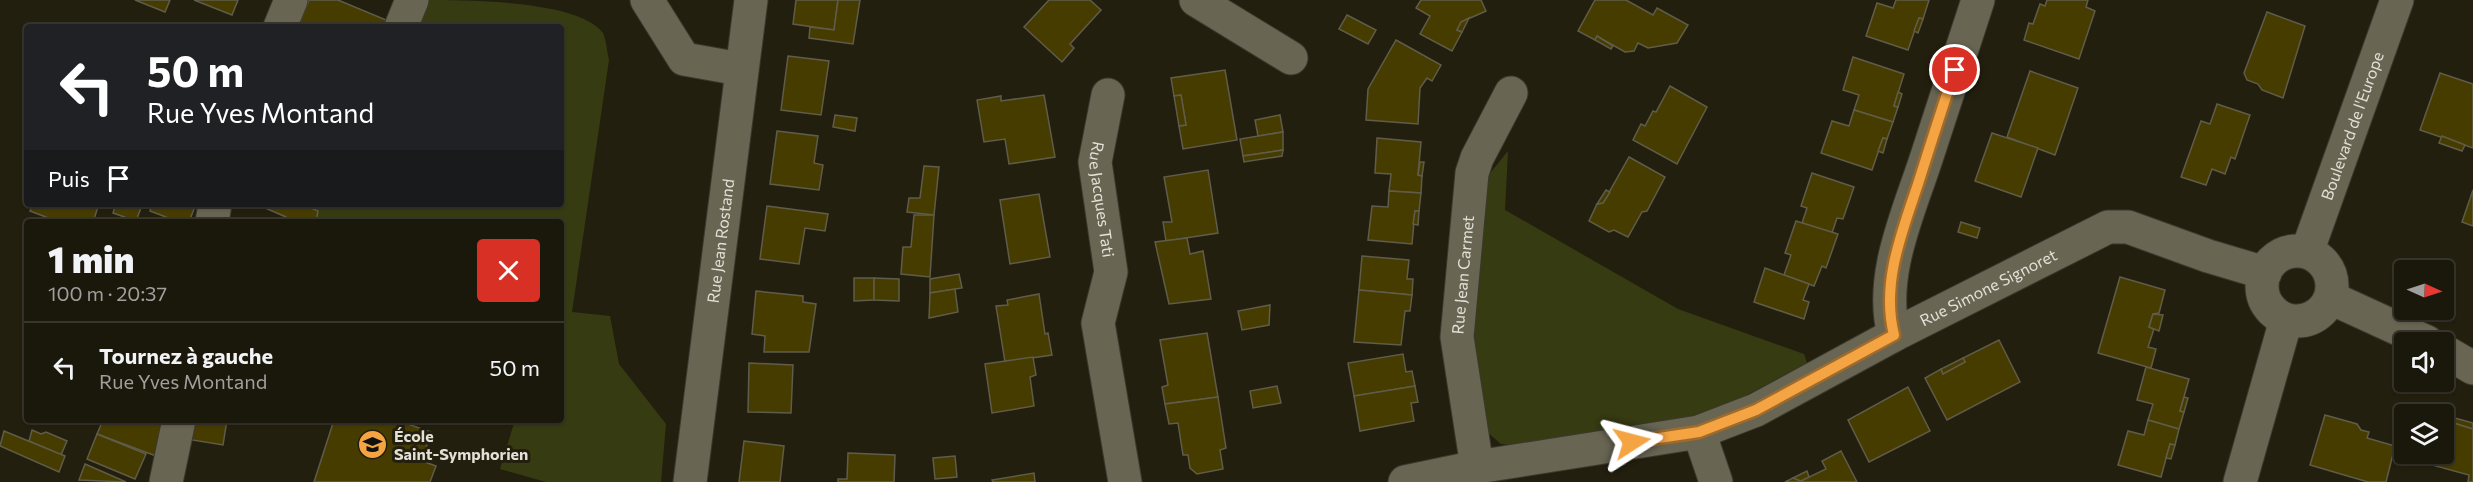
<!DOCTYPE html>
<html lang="fr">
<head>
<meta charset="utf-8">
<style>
  :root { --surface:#1a170b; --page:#232014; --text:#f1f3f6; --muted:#9f9f9d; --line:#38362c }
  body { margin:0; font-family:Commissioner,sans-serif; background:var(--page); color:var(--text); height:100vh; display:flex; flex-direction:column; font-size:22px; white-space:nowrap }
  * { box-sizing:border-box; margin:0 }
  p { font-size:20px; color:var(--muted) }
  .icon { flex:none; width:33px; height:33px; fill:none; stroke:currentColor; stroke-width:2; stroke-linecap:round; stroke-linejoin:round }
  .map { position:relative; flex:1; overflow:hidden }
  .drawer { position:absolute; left:24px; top:219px; width:540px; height:204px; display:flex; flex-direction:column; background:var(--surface); border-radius:6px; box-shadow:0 2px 4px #0004,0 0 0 2px var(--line) }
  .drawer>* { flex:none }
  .guide { position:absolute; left:24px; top:24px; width:540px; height:183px; border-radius:6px; box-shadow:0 2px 4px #0004,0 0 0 2px var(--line); background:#202124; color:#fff; overflow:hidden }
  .needle { width:39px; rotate:93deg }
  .controls { position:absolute; left:2394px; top:260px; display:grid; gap:12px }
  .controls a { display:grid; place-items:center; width:60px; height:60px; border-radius:6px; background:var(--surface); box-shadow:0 2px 4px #0004,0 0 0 2px var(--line); font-size:30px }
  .pin { position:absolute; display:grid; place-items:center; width:51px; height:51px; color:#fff; margin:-26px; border:3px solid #fff; border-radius:50%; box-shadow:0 2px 6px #0007 }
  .me { position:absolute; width:66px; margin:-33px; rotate:81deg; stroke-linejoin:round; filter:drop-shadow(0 0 4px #0008) }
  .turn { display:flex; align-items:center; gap:21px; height:126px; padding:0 24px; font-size:27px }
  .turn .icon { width:78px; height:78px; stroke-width:2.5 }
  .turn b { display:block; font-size:42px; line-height:51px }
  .then { display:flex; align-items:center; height:57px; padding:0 24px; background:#0003; gap:12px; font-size:22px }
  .round { display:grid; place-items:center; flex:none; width:63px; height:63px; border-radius:6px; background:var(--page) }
  .summary { display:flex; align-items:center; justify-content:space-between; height:102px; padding:0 24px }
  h1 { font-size:36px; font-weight:800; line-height:45px }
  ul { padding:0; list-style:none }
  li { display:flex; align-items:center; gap:18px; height:90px; padding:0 24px; border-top:2px solid var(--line) }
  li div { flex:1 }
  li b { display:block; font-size:22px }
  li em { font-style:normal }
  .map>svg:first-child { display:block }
  .green { fill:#373b12 }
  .building { fill:#473c00; stroke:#5f5c4a; stroke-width:1.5 }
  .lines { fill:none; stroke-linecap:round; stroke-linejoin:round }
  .minor-casing { stroke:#3b392f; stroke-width:35 }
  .minor { stroke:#686553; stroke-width:33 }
  .route-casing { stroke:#9f6b2c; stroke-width:15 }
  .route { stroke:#f4a443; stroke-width:10 }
  .labels { text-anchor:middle; stroke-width:6; stroke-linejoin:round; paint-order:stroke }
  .street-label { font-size:16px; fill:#e3e1d6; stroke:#231f0f }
  .poi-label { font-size:16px; font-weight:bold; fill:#e3e1d6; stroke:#231f0f; text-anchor:start }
</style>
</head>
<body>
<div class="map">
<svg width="2473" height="482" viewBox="0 0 2473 482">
  <rect width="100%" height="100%" fill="#231f0f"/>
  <!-- green -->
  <g class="green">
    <path d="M422,0c44,0 157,0 181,33 3,7 4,18 6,27l-37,252 38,4 9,48 47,60 -5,58h-115l-46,-13 15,-49h46v-198h-245l2,-11 -4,-2 2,-5h245v-177h-148z"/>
    <path d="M1508,151l-3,59 173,99 126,45 3,9 -100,53 -187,30 -19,-2 -14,-12 -13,-92 13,-163z"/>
  </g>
  <!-- building -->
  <g class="building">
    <path d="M135,0h35l-5,12z"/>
    <path d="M194,0h44l-6,15z"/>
    <path d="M309,0h29l53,22 -3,5h-90z"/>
    <path d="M796,0h42l-4,30 -41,-6z"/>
    <path d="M838,0h22l-7,44 -44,-6 1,-11 24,3z"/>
    <path d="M1049,0h41l11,10 -31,34 4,4 -12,14 -38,-35z"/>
    <path d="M1421,0h60l5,11 -25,11 -4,8 5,2 -10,19 -32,-17 10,-18 -14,-8z"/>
    <path d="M1595,0h31l27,15 4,-7 31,17 -11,18 -29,5 -10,-5 -4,8 -9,1 -28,-16 -2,4 -17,-9z"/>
    <path d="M1896,0h33l-6,19 -4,-1 -11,32 -42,-14 11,-33 16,5z"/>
    <path d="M2047,0h41l-2,7 9,4 -16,48 -55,-19 5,-17 4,1 7,-20 5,2z"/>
    <path d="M2267,12l38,14 -22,72 -21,-8 -4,-6 -11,-4 -3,-7z"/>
    <path d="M1347,15l29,15 -8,14 -29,-15z"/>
    <path d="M1469,18l-7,14 -5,-2 4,-8z"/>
    <path d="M1919,18l4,1 -5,14 -4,-2z"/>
    <path d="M1597,36l16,10 -2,3 -16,-9z"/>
    <path d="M1396,40l45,25 -9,16 -5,-3 -7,10 -2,36 -52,-4 2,-31z"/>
    <path d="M788,56l41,5 -8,54 -40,-5z"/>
    <path d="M1853,57l51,17 -10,32 4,1 -5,15 -39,-12 5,-15 -16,-5z"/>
    <path d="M1225,70l12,70 -54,9 -4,-23 7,-1 -5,-30 -7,1 -3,-18z"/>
    <path d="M2030,71l48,17 -23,67 -48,-18z"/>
    <path d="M2440,73l33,11v64l-53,-18z"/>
    <path d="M1670,86l37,21 -30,57 -44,-24 8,-16 4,2 8,-15 3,1z"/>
    <path d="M1898,92l4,2 -4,13 -4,-1z"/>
    <path d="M1044,95l11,62 -46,7 -4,-25 -21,3 -7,-42 24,-4v5z"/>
    <path d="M1181,95l5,30 -7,1 -5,-30z"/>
    <path d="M2217,104l33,11 -15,44 -4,-2 -6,17 -13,-5 -6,16 -25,-8 20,-56 9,3z"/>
    <path d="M1854,110l39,12 -6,17 -4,-1 -11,32 -51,-17 11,-32 17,5z"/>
    <path d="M835,115l22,3 -2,13 -22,-4z"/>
    <path d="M1280,115l3,17 -25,4 -3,-16z"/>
    <path d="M777,131l41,5 -4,27 9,2 -4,25 -49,-6z"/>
    <path d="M1283,132v18l-40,6 -3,-17z"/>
    <path d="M1992,133l46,15 -17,49 -46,-16z"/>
    <path d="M2442,136l23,9 -3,6 -23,-8z"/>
    <path d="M1377,138l44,4 -3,33 4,1 -1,17 -32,-2 2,-17 -16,-1z"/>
    <path d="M1883,138l4,1 -4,14 -5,-2z"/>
    <path d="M1283,150l-1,6 -38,6 -1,-6z"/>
    <path d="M1629,157l36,20 -18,34 -5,1 -14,25 -14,-7 -5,2 -20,-11 8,-17 6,-1z"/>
    <path d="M1420,162h4l-2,14 -4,-1z"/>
    <path d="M924,166l15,1 -5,48 -27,-3 2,-14h11z"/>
    <path d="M1208,170l10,63 -52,8 -3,-19h9l-8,-45z"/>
    <path d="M1812,173l42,14 -11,32 -6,-1 -5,15 -30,-10 5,-15 -6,-2z"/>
    <path d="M1606,190l4,2 -7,11 -6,1z"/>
    <path d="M2473,190v36l-11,-4z"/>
    <path d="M1389,191l32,2 -2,18h-4l-3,33 -44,-4 4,-34 16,1z"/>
    <path d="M1039,194l11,63 -40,7 -10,-64z"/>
    <path d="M33,204h66l-6,18h-34l-29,-11z"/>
    <path d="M116,204h16l9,4 -5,13 -23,-8z"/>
    <path d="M152,204h44l-7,18h-10l-29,-11z"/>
    <path d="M256,204h60l-3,5 5,2 -2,11h-31l1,-5z"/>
    <path d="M767,206l61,8 -3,17 -20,-3 -6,36 -39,-5z"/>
    <path d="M1415,211h4l-1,14 -5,-1z"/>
    <path d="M914,215h20l-4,62 -29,-3 2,-27h8z"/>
    <path d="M1796,221l42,13 -12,34 -4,-2 -8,20 -30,-11 7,-20 -6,-2z"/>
    <path d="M1961,222l19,6 -3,10 -19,-6z"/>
    <path d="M1187,238l3,16 13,-3 8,48 -42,5 -14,-62z"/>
    <path d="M1362,256l47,4 -2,19h6l-1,16 -53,-5z"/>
    <path d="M1765,268l44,16 -6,16 6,2 -5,17 -50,-17z"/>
    <path d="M959,274l3,14 -32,5v-14z"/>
    <path d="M2120,277l45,13 -6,23 -6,1 -4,13 5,2 -6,18 8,2 -5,19 -53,-15z"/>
    <path d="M854,278h20v22l-20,1z"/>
    <path d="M874,278l25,1v22l-25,-1z"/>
    <path d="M955,289l3,23 -29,6 1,-25z"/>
    <path d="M1359,290l53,5 -2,16h-5l-4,34 -47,-3z"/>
    <path d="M756,291l47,5v6l13,2 -7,48h-45l1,-16 -13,-2z"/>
    <path d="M1039,294l6,40 3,-1 4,22 -47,7 -9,-56 12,-1 -1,-5z"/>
    <path d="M1270,305l-1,20 -27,5 -4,-19z"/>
    <path d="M2153,314l10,1 -4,16 -10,-4z"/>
    <path d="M1207,333l11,64 -53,7 -3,-17 6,-2 -8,-45z"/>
    <path d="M1999,340l21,42 -73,38 -22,-42 16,-9 2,5 22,-12 -2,-4z"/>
    <path d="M1403,354l3,18 6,-1 3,15 -61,10 -6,-33z"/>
    <path d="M1033,357l3,18 -6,2 4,29 -42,7 -7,-49z"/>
    <path d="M1963,358l2,4 -22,12 -2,-5z"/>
    <path d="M749,363l44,2 -2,48 -43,-1z"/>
    <path d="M2146,367l43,12 -9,32 4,1 -5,17 -31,-9 5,-16 -16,-4z"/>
    <path d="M1277,386l4,17 -28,5 -3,-17z"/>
    <path d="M1415,386l3,16 -7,1 3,18 -54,10 -6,-35z"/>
    <path d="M1908,387l22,44 -61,31 -21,-42z"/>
    <path d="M1218,397l8,51 -6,2 3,19 -26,5 -7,-6 -2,-13h-5l-5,-32 -9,1 -4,-20z"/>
    <path d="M2184,397l4,1 -4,14 -4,-1z"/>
    <path d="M2325,415l32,9 4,6 8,2 -2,6 28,8 -9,36h-18l-58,-17z"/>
    <path d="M2444,415l29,8v6l-29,-9z"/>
    <path d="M103,420h68l-7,39 -67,-25z"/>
    <path d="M189,420h38l-4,25 -37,-6z"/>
    <path d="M334,420h62l35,12 -9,29 14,5 -6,16h-116z"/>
    <path d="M2148,420l31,9 -4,16 -5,-1 -9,33 -43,-12 10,-34 16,4z"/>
    <path d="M2444,420l29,9v53h-5l1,-7 -55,-15 3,-7h27z"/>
    <path d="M32,430l9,4 5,-2 21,9 -6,14 -32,-14z"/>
    <path d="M4,431l61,25 -6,16 -59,-26z"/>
    <path d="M97,434l49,20 -11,25 -48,-20z"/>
    <path d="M744,441l40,5 -4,36h-41z"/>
    <path d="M2170,444l5,1 -4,14 -5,-1z"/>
    <path d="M1841,451l16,31h-72l8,-4 8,3 25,-12 -4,-8z"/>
    <path d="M848,453l47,2 -1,27h-56v-3h9z"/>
    <path d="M955,456l2,21 -22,2 -2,-21z"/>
    <path d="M85,464l41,18 -47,-2z"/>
    <path d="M1807,471l2,6 -8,4 -8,-3z"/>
    <path d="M1034,473l1,9h-42l-1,-2z"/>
  </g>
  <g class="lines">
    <defs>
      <g id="minor">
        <path d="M647,0l37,59 56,10"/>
        <path d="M1196,0l95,58"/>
        <path d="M280,27l11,-27"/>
        <path d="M401,27l11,-27"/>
        <path id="s1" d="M1108,95l-13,67 16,110 -13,51 27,159"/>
        <path d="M212,222l3,-18"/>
        <circle cx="2297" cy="286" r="35"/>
        <path id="s2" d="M2307,252l90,-252"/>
        <path d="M2331,298l96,44"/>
        <path d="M1894,335c-16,-60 16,-125 34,-182 17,-51 33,-102 50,-153"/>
        <path d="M2444,351l29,17"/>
        <path d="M1699,432l17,50"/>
        <path id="s3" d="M1477,467l-20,-130 15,-164 5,-15 34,-65"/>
        <path d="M166,482l13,-62"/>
        <path id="s4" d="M690,482l61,-482"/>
        <path id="s5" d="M1405,482l72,-15 222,-35 57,-22 138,-75 214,-108h20l80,29 57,17"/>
        <path d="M2240,482l46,-162"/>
      </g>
    </defs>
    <!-- minor casing -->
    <use href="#minor" class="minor-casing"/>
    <!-- minor -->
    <use href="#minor" class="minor"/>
  </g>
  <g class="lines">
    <defs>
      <path id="route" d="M1632,442l67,-10 57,-22 138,-75c-13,-52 8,-103 24,-151 12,-38 24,-76 37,-114"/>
    </defs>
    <!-- route casing -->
    <use href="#route" class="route-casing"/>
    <!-- route -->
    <use href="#route" class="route"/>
  </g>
  <!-- icons -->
  <defs>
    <symbol id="school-disc" viewBox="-11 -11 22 22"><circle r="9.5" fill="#f4a443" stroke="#231f0f"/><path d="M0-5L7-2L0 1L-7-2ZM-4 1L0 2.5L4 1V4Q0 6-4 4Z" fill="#111"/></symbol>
  </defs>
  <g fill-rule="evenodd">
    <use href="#school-disc" x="356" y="428" width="33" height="33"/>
  </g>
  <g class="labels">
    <!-- street labels -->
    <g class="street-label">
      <text dy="6" stroke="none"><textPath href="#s2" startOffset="134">Boulevard de l'Europe</textPath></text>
      <text dy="6" stroke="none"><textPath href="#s1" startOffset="106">Rue Jacques Tati</textPath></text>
      <text dy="6" stroke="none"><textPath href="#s4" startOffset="243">Rue Jean Rostand</textPath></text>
      <text dy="6" stroke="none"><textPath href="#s3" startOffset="194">Rue Jean Carmet</textPath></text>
      <text dy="6" stroke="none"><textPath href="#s5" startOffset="622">Rue Simone Signoret</textPath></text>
    </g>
    <!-- poi labels -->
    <g class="poi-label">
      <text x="394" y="442">École<tspan x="394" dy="18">Saint-Symphorien</tspan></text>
    </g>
  </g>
</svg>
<div class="controls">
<a><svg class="needle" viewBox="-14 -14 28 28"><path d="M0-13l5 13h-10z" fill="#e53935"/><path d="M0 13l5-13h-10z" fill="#9f9f9d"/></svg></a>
<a><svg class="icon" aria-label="sound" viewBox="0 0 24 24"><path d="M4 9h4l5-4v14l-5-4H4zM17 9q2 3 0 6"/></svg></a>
<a><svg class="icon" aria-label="layers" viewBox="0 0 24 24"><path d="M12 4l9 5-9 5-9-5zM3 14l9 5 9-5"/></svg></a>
</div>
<div class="pin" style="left:1955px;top:70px;background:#d93025"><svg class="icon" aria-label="arrive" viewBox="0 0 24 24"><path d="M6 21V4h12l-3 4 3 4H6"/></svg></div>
<svg class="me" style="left:1632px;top:442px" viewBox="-20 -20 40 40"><path d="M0-17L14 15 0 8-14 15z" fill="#f4a443" stroke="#fff" stroke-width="4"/></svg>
<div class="guide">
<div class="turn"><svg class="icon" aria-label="left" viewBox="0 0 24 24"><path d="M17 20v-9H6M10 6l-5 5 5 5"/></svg><div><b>50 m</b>Rue Yves Montand</div></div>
<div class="then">Puis<svg class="icon" aria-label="arrive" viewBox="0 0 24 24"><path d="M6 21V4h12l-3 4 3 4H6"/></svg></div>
</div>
<section class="drawer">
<div class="summary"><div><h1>1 min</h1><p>100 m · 20:37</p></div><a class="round" style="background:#d93025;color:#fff"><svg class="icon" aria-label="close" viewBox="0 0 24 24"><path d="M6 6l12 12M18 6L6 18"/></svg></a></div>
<ul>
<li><svg class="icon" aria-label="left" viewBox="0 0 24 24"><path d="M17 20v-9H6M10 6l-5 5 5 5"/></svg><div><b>Tournez à gauche</b><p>Rue Yves Montand</p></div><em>50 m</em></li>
</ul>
</section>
</div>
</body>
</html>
